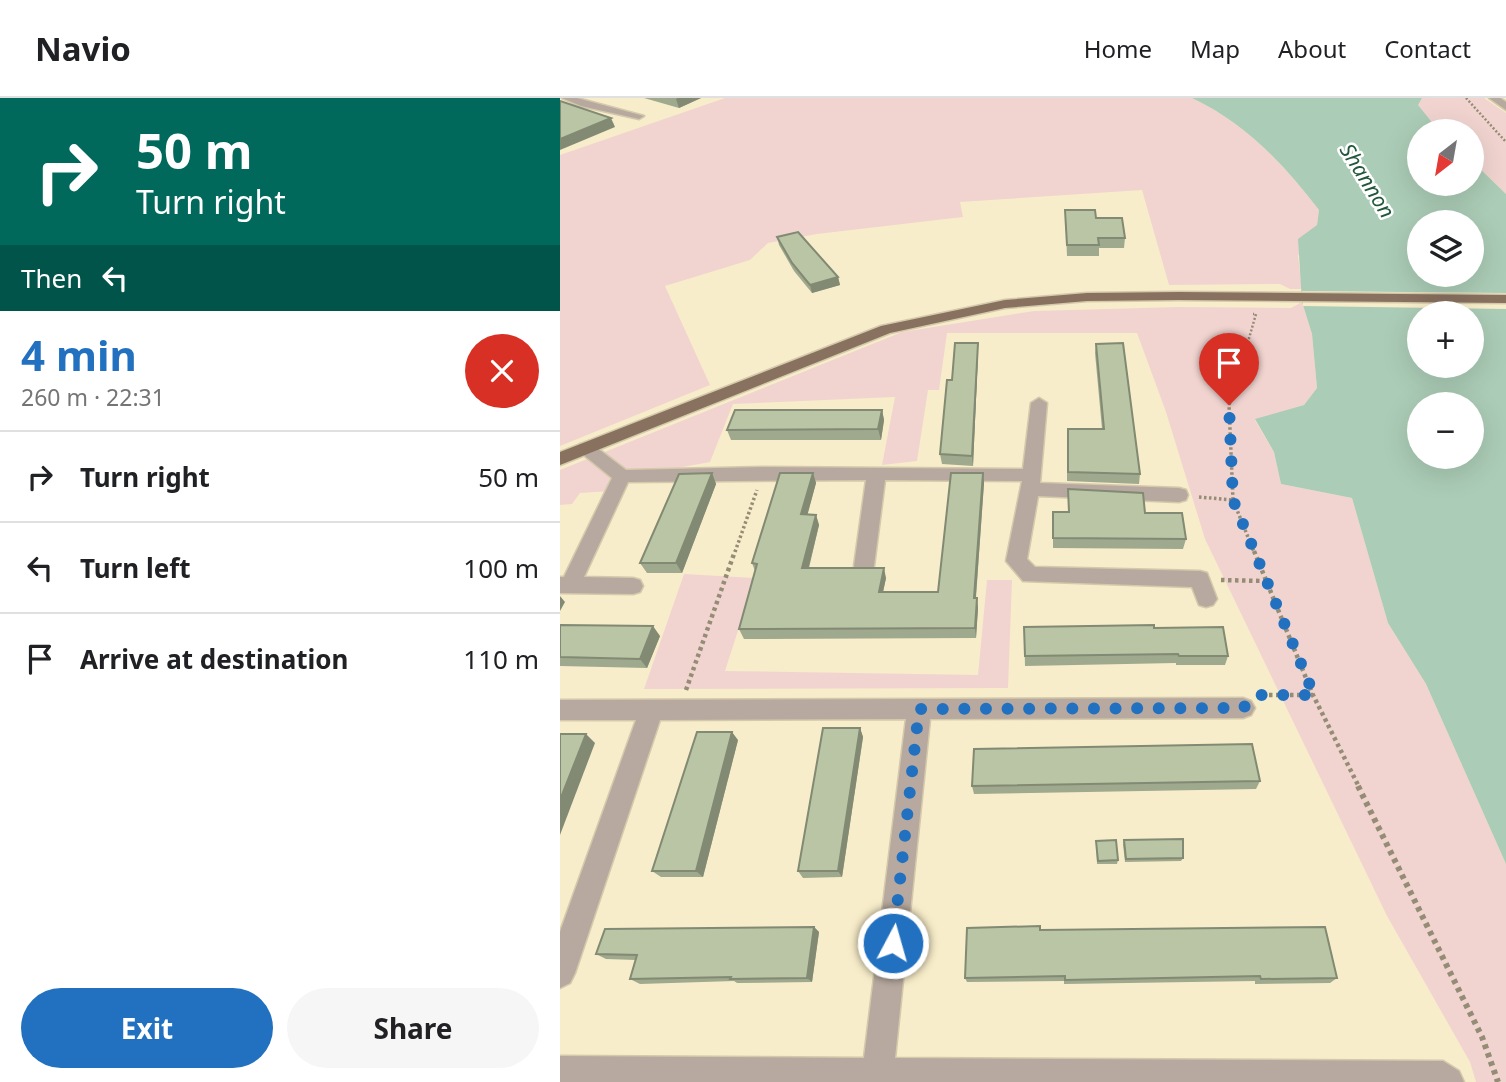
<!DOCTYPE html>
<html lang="en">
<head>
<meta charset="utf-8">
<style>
  :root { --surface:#fff; --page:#f6f6f6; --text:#202124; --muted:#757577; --line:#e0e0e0; --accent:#2171c0 }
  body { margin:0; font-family:"Noto Sans",sans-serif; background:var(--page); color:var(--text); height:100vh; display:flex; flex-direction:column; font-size:26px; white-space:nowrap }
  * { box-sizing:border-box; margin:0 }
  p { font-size:23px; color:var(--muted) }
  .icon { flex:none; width:38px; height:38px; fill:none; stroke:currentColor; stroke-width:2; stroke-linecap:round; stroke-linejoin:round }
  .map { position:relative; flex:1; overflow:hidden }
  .sheet { display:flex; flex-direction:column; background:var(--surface); width:560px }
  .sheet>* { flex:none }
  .banner { background:#00695c; color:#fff; overflow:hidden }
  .needle { width:46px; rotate:211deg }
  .fabs { position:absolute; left:847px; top:21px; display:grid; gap:14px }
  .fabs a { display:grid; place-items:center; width:77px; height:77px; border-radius:50%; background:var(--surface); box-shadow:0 7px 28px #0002; font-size:35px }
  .pin { position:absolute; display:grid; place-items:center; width:60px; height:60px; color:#fff; margin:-72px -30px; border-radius:50% 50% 50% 0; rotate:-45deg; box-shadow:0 0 7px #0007 }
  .pin .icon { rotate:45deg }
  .me { position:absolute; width:77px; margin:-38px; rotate:6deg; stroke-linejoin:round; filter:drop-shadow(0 0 5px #0008) }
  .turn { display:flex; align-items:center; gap:24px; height:147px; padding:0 21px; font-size:32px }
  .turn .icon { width:91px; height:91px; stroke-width:2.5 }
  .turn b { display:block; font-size:49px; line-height:60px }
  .then { display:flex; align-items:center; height:66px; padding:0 21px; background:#0003; gap:14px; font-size:26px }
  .round { display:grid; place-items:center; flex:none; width:74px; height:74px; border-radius:37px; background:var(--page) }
  .summary { display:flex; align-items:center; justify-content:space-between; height:119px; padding:0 21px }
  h1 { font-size:42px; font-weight:700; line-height:52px; color:var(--accent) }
  .primary-button { display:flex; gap:14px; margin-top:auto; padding:14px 21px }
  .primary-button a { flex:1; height:80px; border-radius:42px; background:var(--accent); color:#fff; font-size:28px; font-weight:700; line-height:80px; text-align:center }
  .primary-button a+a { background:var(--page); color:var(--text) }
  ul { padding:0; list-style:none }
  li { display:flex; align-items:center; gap:21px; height:91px; padding:0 21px; border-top:2px solid var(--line) }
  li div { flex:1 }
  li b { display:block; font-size:26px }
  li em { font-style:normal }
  header { display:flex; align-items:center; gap:42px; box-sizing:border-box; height:98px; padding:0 35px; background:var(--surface); border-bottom:2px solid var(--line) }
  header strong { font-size:33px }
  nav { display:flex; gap:38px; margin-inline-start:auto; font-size:24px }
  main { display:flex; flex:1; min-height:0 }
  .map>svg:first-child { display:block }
  .green { fill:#f1d4d0 }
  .water { fill:#abccb6; fill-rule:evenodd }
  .pier { fill:#f8edca }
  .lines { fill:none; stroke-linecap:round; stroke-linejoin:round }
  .minor-casing { stroke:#d4caab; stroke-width:3 }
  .major-casing { stroke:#d4caab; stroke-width:3 }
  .path-far3 { stroke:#948c74; stroke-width:2.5; stroke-dasharray:2 2; stroke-linecap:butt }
  .path-far2 { stroke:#948c74; stroke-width:3.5; stroke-dasharray:2.5 2.5; stroke-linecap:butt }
  .path-far1 { stroke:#948c74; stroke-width:4.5; stroke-dasharray:3.5 3.5; stroke-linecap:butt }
  .path { stroke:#948c74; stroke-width:6; stroke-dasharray:4.5 4.5; stroke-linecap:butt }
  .minor { fill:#b7a99f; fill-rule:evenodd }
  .major { fill:#89715f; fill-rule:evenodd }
  .wall { fill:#9fa98d }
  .shaded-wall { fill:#828a73 }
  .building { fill:#b9c5a4; stroke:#828a73; stroke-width:2 }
  .route { stroke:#2171c0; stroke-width:12; stroke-dasharray:0 21.6 }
  .labels { text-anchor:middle; stroke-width:5; stroke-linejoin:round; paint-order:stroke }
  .far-water-label { font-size:21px; font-style:italic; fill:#215839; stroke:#fff }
</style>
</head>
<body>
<header>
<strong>Navio</strong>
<nav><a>Home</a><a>Map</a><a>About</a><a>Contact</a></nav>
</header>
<main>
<section class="sheet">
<div class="banner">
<div class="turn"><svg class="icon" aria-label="right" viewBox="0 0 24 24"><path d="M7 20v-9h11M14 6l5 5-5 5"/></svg><div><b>50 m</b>Turn right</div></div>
<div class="then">Then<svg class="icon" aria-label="left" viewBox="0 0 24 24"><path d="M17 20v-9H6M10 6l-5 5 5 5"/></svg></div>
</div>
<div class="summary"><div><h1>4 min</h1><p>260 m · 22:31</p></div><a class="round" style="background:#d93025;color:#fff"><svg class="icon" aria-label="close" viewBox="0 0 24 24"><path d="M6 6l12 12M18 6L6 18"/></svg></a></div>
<ul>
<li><svg class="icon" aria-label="right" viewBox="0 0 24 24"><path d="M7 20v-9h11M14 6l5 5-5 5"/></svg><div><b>Turn right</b></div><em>50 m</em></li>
<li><svg class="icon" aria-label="left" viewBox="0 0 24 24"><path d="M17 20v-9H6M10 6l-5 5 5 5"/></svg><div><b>Turn left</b></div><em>100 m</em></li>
<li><svg class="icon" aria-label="arrive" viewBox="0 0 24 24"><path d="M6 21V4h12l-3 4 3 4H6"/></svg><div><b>Arrive at destination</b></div><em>110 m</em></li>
</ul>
<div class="primary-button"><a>Exit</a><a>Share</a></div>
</section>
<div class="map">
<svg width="946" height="984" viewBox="0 0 946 984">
  <rect width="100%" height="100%" fill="#f8edca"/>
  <!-- green -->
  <g class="green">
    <path d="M165,0h467c53,25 92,66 127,112l-2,15 -19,31 4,33h-12l-10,-5 -111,1 -27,-95 -182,12 3,15 -146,17 -49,9 -18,17 -85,26 45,99 -150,61v-291z"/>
    <path d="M862,0h62l22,15v81l-34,-33v-30h-33l-22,-26z"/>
    <path d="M742,204l10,32 5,54 -13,17 -49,15 19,32 7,32 71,14 36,125 38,61 80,180v218h-30l-6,-20 -83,-146 -182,-377 -39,-127 -29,-79h-190l-8,57h-11l-11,71 -35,4 13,-68 -162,7 -23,58 -91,17 -8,12 -31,2 -8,11 -12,1v-35l342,-138 132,-21 144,-4 113,1z"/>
    <path d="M124,476l71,4 -30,93 253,4 9,-95h25l-4,108 -364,1z"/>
  </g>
  <!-- water -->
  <path class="water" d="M632,0h230l-4,7 21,26h-20v53h53v-23l34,33v670l-80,-180 -38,-61 -36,-125 -71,-14 -7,-32 -19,-33 49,-14 13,-17 -5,-54 -10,-32 -4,-63 19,-14 2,-15c-35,-46 -74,-87 -127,-112zM859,124h53v53h-53zM859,215h53v53h-53zM859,306h53v53h-53z"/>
  <!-- pier -->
  <path class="pier" d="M742,193l204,2v16l-203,-3z"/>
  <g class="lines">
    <defs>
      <g id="minor">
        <path d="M2,0h15l67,18 -5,3 -58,-13z"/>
        <path d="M929,0h11l6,4v8z"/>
        <path d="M479,300l8,5 -7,80 139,5 7,2 2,5 -2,5 -7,2 -141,-6 -11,63 8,8 165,4 7,2 10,26 -4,6 -7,2 -7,-2 -7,-18 -169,-6 -17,-20 16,-80 -137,-1 -11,86 -3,6 -7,2 -7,-2 -3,-6 12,-86 -238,2 -44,95 49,1 7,2 3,6 -3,6 -7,2 -73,-1v-16h4l48,-99 -32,-26 -3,-4 3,-4h12l34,26 137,-3 260,2 8,-66z"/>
        <path d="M683,600l8,3 4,7 -4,7 -8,3 -313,1 -35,339 548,3 16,10 5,11h-904v-26l304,2 42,-339 -246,1 -85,253 -5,10 -10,5v-56l76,-212h-76v-20z"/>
      </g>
      <path id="major" d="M619,194l327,3v8l-327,-3 -92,1 -82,7 -115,25 -330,132v-13l321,-126 124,-26 82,-7z"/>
    </defs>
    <!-- minor casing -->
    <use href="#minor" class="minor-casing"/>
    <!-- major casing -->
    <use href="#major" class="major-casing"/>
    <!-- path-far3 -->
    <g class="path-far3">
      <path d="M906,0l40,44"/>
      <path d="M681,268l15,-52h-3"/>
    </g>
    <!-- path-far2 -->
    <g class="path-far2">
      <path d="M681,266l-12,41 4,95 21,52"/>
      <path d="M639,399l34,3"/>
      <path d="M175,454l22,-62"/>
    </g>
    <!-- path-far1 -->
    <g class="path-far1">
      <path d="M694,453l59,144 46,92"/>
      <path d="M661,482l44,1"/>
      <path d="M126,592l49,-139"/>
      <path d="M702,597h51"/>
    </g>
    <!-- path -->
    <path class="path" d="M798,688l124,251 16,45"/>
    <!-- minor -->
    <use href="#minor" class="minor"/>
    <!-- major -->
    <use href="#major" class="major"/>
  </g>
  <!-- wall -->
  <g class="wall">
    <path d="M84,0h57l-22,10z"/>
    <path d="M505,112l31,8 29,20 -1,10h-25v8h-32z"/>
    <path d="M217,139l61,40 2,8 -28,8 -18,-22 -15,-26z"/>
    <path d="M536,246l44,130 -1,10 -72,-3v-42l35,-10 -7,-76z"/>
    <path d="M418,256l-5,112 -31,-2 -2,-10 12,-74z"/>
    <path d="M322,312l2,10 -3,20h-150l-4,-10z"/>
    <path d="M152,375l4,11 -34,89h-35l-7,-10z"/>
    <path d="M253,375l3,10 -9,32h9l3,10 -10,43 77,10 -3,14h55l45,-119 1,10 -8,115 2,10 -2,30 -232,1 -5,-10 16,-58 -3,-8z"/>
    <path d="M508,391l77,24 41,26 -3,10 -130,-1v-36h15z"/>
    <path d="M0,527l100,11 -13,32 -87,-2z"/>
    <path d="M464,529l130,1 74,28 -3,9h-49v-2l-151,3z"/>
    <path d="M300,630l3,9 -21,140 -39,1 -5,-7z"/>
    <path d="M178,642l-35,137h-42l-9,-6z"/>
    <path d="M414,651l286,32 -4,8 -282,5 -2,-8z"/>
    <path d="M564,742l59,18 -2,3 -56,1 -2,-18z"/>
    <path d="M536,743l22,19 -1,4h-20z"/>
    <path d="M254,829l5,5 -7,50 -75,1 -3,-2 -94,3 -10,-5 6,-19 -30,-1 -10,-5z"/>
    <path d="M480,832l297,48 -7,5 -75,1v-3l-191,3v-3l-97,1 -2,-4z"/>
  </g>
  <!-- shaded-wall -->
  <g class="shaded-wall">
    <path d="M118,0h23l-22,10 -3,-9z"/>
    <path d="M51,20l4,9 -55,23v-11z"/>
    <path d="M278,179l2,8 -28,8 -2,-8z"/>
    <path d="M418,245v11l-5,112 -1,-10z"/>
    <path d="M322,312l2,10 -3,20 -3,-11z"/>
    <path d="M152,375l4,11 -34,89 -6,-10z"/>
    <path d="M253,375l3,10 -11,41 -4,-10z"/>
    <path d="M423,375l1,10 -9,125 -1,-10z"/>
    <path d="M256,417l3,10 -13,53 -4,-10z"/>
    <path d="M324,470l2,10 -5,23 -2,-9z"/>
    <path d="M0,498l5,6 -5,9z"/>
    <path d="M417,500l1,10 -2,30 -1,-10z"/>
    <path d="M93,528l7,10 -13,32 -7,-9z"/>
    <path d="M300,630l3,9 -21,140 -4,-6z"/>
    <path d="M172,634l6,8 -35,137 -7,-6z"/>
    <path d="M26,636l9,9 -35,92v-35z"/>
    <path d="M254,829l5,5 -7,50 -5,-4z"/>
  </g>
  <!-- building -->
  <g class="building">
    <path d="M0,3l51,17 -51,21z"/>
    <path d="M505,112h30l1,8h26l3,20h-27l1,7h-32z"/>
    <path d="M238,134l40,45 -28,8 -18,-22 -15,-26z"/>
    <path d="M395,245h23l-6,113 -32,-2 7,-74h5z"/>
    <path d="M563,245l17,131 -72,-2v-43h36l-8,-85z"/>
    <path d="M175,312h147l-4,19 -151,1z"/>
    <path d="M152,375l-36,90h-36l39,-89z"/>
    <path d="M220,375h33l-12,41 15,1 -14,53h82l-5,24h59l13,-119h32l-9,125h3l-2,30 -236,1 18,-65 -5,-1z"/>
    <path d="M508,391l75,4 2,20h37l4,26 -133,-1v-26h16z"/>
    <path d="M0,527l93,1 -13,33 -80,-2z"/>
    <path d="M594,527v3l69,-1 5,29h-49l-1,-2 -153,2 -1,-29z"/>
    <path d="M263,630h37l-22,143h-40z"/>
    <path d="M137,634h35l-36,139h-44z"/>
    <path d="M0,636h26l-26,66z"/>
    <path d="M692,646l8,37 -288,5 2,-37z"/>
    <path d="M623,741v19l-57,1 -2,-19z"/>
    <path d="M556,742l2,20 -20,1 -2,-20z"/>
    <path d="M480,828v4l285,-3 12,51 -76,1 -1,-3 -195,4v-4l-100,2 2,-50z"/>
    <path d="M254,829l-7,51 -77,1 1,-2 -101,2 7,-24 -41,-1 9,-25z"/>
  </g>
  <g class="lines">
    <!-- route -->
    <path class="route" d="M333,845l26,-234 324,-1 14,-13h57l-81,-195 -4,-95"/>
  </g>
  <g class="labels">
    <!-- far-water labels -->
    <g class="far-water-label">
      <text transform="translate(807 83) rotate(58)" y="7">Shannon</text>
    </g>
  </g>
</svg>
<div class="fabs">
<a><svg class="needle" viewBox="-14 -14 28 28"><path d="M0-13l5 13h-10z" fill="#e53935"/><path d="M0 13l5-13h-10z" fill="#757577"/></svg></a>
<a><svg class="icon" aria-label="layers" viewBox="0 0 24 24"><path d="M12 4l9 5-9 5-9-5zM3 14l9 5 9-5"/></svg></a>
<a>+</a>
<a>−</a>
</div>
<div class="pin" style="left:669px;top:307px;background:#d93025"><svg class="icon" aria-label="arrive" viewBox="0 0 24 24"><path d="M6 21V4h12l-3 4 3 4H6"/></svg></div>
<svg class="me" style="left:333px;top:845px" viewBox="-20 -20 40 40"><circle r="17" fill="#2171c0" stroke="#fff" stroke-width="3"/><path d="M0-11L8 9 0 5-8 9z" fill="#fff"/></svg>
</div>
</main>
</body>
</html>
